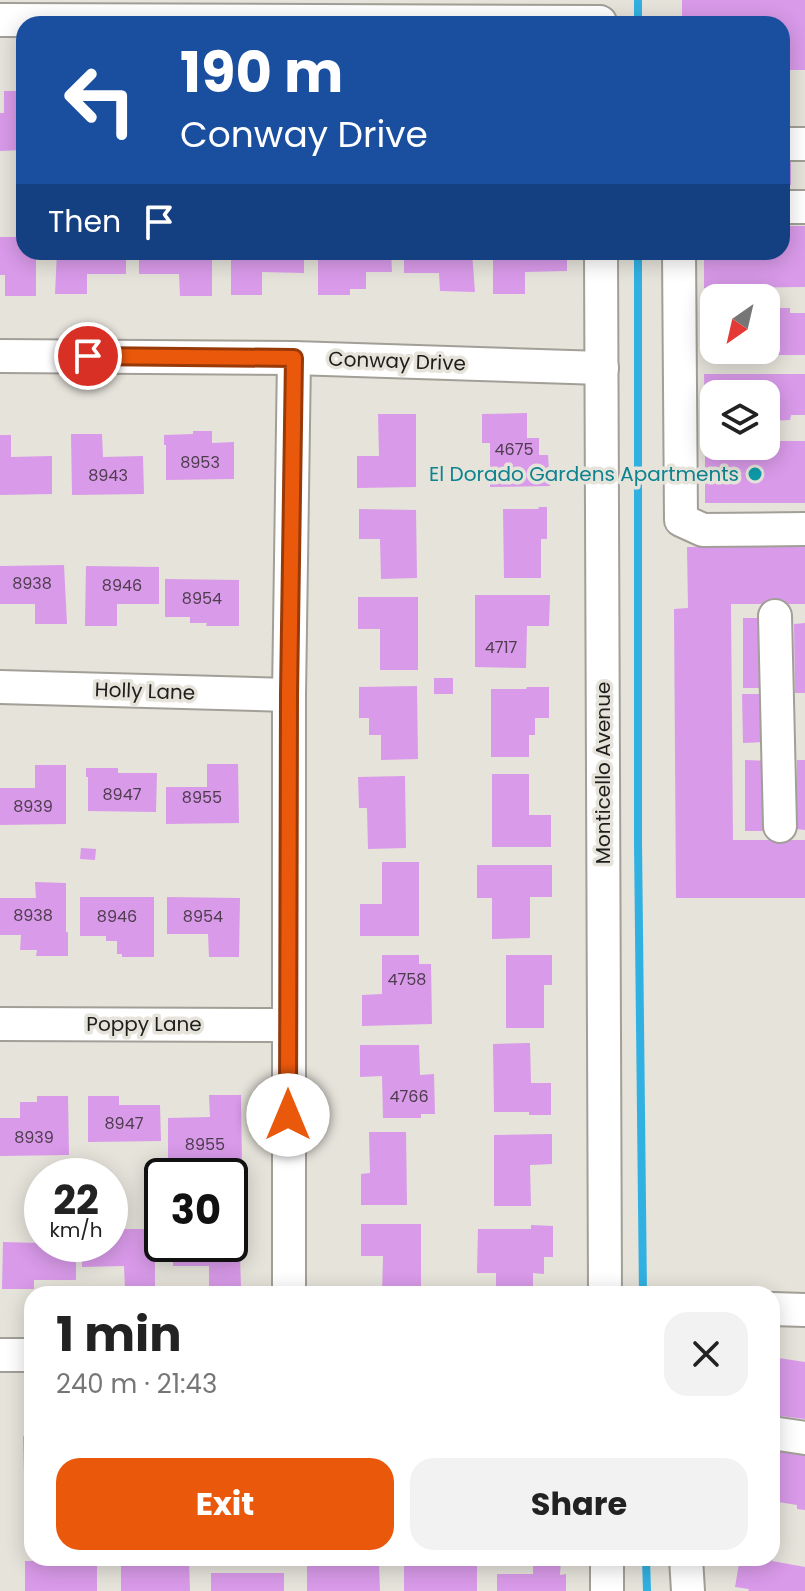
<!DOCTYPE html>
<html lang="en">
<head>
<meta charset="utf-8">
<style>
  :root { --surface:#fff; --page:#f2f2f2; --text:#222; --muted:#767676; --accent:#ea580c }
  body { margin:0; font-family:Poppins,sans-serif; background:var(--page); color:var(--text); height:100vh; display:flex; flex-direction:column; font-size:30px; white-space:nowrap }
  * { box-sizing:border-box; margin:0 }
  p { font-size:26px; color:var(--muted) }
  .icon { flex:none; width:44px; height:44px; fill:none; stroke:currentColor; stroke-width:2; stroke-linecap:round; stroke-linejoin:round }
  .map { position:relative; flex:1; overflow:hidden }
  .details { position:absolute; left:24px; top:1286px; width:756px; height:280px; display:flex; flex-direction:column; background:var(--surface); border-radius:24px; box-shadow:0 4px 20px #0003 }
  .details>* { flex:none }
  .top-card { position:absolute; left:16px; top:16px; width:774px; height:244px; border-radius:24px; box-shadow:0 4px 20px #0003; background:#1a4fa0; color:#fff; overflow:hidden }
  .needle { width:52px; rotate:214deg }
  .fabs { position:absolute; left:700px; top:284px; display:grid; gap:16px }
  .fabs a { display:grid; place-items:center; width:80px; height:80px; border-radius:16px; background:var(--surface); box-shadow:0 4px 20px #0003; font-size:40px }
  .speed { position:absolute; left:24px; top:1158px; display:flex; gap:16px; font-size:40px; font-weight:700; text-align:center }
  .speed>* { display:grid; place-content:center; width:104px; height:104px; border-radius:50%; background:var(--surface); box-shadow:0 4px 20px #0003; line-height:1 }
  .speed small { font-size:20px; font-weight:400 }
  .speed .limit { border:4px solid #111; border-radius:12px; background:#fff; color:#111 }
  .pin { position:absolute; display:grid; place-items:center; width:68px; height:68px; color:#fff; margin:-34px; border:4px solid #fff; border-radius:50%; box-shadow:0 2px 8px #0007 }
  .me { position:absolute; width:88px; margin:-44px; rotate:0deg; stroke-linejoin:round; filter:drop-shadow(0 0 6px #0008) }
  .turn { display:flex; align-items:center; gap:28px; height:168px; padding:0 32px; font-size:36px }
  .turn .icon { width:104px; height:104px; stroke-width:2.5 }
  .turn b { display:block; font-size:56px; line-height:68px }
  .then { display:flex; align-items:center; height:76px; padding:0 32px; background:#0003; gap:16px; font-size:30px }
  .round { display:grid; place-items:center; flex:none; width:84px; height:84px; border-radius:24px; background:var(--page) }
  .summary { display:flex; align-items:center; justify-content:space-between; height:136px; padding:0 32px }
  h1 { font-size:48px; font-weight:700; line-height:60px }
  .cta { display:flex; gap:16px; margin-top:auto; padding:16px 32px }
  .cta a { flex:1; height:92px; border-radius:24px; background:var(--accent); color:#fff; font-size:32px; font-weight:700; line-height:92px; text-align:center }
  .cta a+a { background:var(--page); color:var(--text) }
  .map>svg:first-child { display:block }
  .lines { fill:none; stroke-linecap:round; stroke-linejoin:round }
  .stream { stroke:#31b0e2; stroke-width:8 }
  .building { fill:#d99ae9 }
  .minor-casing { stroke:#a19f97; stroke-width:36 }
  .minor { stroke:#fff; stroke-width:32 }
  .route-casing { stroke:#983908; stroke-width:20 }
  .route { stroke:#ea580c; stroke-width:14 }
  .culture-dot { fill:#0f9aa8; stroke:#e5e3da; stroke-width:3 }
  .labels { text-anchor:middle; stroke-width:7; stroke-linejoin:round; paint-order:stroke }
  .number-label { font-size:16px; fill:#4e3d4e }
  .street-label { font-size:20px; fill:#1f1e1b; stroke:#e5e3da }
  .culture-label { font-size:20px; fill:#0d838f; stroke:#e5e3da; text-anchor:end }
</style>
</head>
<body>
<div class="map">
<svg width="805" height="1591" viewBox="0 0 805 1591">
  <rect width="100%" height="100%" fill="#e5e3da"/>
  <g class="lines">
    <!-- stream -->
    <g class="stream">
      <path d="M638,0v24"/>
      <path d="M638,252v590l5,452"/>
      <path d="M646,1558l1,33"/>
    </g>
  </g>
  <!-- building -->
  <g class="building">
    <path d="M682,0h123v70h-18l1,51h-6v-97h-100z"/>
    <path d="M4,91h20v59l-24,1v-38h4z"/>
    <rect x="782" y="161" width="9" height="24"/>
    <path d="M782,226h23v61l-101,1v-36h78z"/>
    <path d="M0,237h24v15h12v44h-31v-21h-5z"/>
    <path d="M57,252h69v22h-39v20h-32z"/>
    <path d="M139,252h73v44h-32l-1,-22h-40z"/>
    <path d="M231,252h73v21l-42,-1v23h-31z"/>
    <path d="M318,252h73l1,20h-26v17h-16v6h-32z"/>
    <path d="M404,252h68l3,40 -35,-1 -1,-18h-35z"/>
    <path d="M493,252h74v19l-42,1v22h-32z"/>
    <path d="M766,308h24v5h15v42h-101v-42l10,1v36h52z"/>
    <path d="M704,374h101v41h-14l-1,5 -24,1v-27h-52v22l-9,1z"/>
    <path d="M527,413v25h12v17h9l2,31 -60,1v-44h-8v-29z"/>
    <path d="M378,414h38v73l-59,1v-32h22z"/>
    <path d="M193,431h19v12l22,-1v37l-68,1v-35h-2v-10l29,-1z"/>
    <path d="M71,434h31l1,23 40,-1 1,38 -72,1z"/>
    <path d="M0,435h11v22l41,-1v38l-52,1z"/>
    <path d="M705,441h9v5h52v-5h39v62h-100z"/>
    <path d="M539,507h8v32h-6v39h-37l-1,-69h35z"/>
    <path d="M359,509l57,1 1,68 -36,1 -1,-40h-21z"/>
    <path d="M805,546v58h-74l2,236h72v58h-129l-2,-289 14,-1 -1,-61z"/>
    <path d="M64,565l3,59h-32v-20h-35v-38z"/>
    <path d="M86,566l73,1v37h-42v22h-32z"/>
    <path d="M165,579l74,1v46h-33l1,-3h-17v-6h-25z"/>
    <path d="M475,595h75l-1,31h-22l-1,42 -51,-1z"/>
    <path d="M358,597h60v73h-38v-41h-22z"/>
    <rect x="743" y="618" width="22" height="70"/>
    <path d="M805,623v70h-10l-1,-69z"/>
    <rect x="434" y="678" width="19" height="16"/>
    <path d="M417,686l1,73 -37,1v-25h-12v-17h-10v-31z"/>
    <path d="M527,687h22v31h-14v17h-6v22h-38v-68h35z"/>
    <path d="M742,694h23v48l-22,1z"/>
    <path d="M745,760l23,1 -1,70h-22z"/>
    <path d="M797,760h8v70l-8,-1z"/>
    <path d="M207,764h31l1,59 -73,1v-37h41z"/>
    <path d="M35,765h31v59l-66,1v-37h35z"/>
    <path d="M86,768h32v5h39l-1,39 -68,-1v-34h-2z"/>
    <path d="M492,774h37v41h22v32h-59z"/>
    <path d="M405,776l1,72 -38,1 -1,-41h-8l-1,-31z"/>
    <path d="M81,848l15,1 -1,11 -15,-1z"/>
    <path d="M382,862h37v74h-59v-32h22z"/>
    <path d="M477,865h75v32h-22v41l-38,1v-41h-15z"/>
    <path d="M35,882l31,1v49h2v24h-32l1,-6h-17l1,-15h-21v-37h36z"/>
    <path d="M80,897h74v60h-32v-3h-5v-13h-11v-5h-26z"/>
    <path d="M167,897l73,1 -1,59h-30l-1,-23h-41z"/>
    <path d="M382,955h37v9h12l1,60 -70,2v-31l20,-1z"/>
    <path d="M506,955h46v30h-8v43h-38z"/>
    <path d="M530,1043l1,40h20v32h-22v-3h-35l-1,-68z"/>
    <path d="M360,1045h59l1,30 14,-1 1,40h-14v4h-38l-1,-42 -22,1z"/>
    <path d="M209,1095h32l1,75h-17v2h-57v-54l42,-1z"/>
    <path d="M37,1096h31l1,59 -69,1v-38h20v-16h17z"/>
    <path d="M88,1096h31v9h41l1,36 -73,1z"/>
    <path d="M369,1132h37l1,73h-46v-31l9,-1z"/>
    <path d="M552,1134v30l-22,1 1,41h-37v-71z"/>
    <path d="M361,1224h60v70h-39l1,-38h-22z"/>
    <path d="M531,1225l22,1v31h-9v17l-11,-1v21h-37v-21h-19l1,-44h53z"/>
    <path d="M110,1229h45v59l-30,1 -1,-23 -42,1v-23h28z"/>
    <path d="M230,1229h9l2,57h-32v-20h-36v-22h57z"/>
    <path d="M3,1242l73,2v36h-42v9h-32z"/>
    <path d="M772,1357l33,5v57l-33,-4z"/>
    <path d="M23,1436h9v37h-8z"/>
    <path d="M772,1444l33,4v62l-8,-1v-4l-25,-4z"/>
    <path d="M533,1558h28l-1,17 6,-1v17h-69v-17h36z"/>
    <path d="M740,1558h33l-1,3 33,6v24h-57l1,-2 -14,-2z"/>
    <path d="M189,1560l1,31h-69v-30z"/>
    <rect x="25" y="1561" width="72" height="30"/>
    <path d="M307,1562l72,1 1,28h-73z"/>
    <rect x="404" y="1562" width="73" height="29"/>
    <rect x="211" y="1573" width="73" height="18"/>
  </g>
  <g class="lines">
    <defs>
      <g id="minor">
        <path d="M0,20l600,2"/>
        <path d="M782,144h23"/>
        <path d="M782,207h23"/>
        <path d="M601,252l4,1042"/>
        <path d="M679,252l2,268 22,10 102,-1"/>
        <path d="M0,356l294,2 308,10"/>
        <path d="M775,616l5,210"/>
        <path d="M0,687l289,8"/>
        <path d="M0,1024l288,1"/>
        <path d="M289,1294v-599l5,-337"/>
        <path d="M772,1309l33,1"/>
        <path d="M0,1355h32"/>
        <path d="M772,1433l33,5"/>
        <path d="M607,1558v33"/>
        <path d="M686,1558l2,33"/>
      </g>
    </defs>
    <!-- minor casing -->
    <use href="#minor" class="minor-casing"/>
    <!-- minor -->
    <use href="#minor" class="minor"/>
  </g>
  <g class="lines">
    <defs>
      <path id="route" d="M88,356l206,2 -5,337 -1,420"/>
    </defs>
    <!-- route casing -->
    <use href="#route" class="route-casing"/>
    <!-- route -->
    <use href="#route" class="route"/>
  </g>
  <!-- markers -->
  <circle class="culture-dot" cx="755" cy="474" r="8"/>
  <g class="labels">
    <!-- number labels -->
    <g class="number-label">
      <text x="514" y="455">4675</text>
      <text x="200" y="468">8953</text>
      <text x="108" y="481">8943</text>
      <text x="32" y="589">8938</text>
      <text x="122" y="591">8946</text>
      <text x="202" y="604">8954</text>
      <text x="501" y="653">4717</text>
      <text x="122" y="800">8947</text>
      <text x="202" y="803">8955</text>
      <text x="33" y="812">8939</text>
      <text x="33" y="921">8938</text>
      <text x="117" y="922">8946</text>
      <text x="203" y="922">8954</text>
      <text x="407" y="985">4758</text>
      <text x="409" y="1102">4766</text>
      <text x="124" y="1129">8947</text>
      <text x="34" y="1143">8939</text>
      <text x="205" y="1150">8955</text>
    </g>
    <!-- street labels -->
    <g class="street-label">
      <text transform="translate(397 361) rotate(2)" y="7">Conway Drive</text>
      <text transform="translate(145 691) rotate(2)" y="7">Holly Lane</text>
      <text transform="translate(603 773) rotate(-90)" y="7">Monticello Avenue</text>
      <text x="144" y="1031">Poppy Lane</text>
    </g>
    <!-- culture labels -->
    <g class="culture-label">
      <text x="739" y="481">El Dorado Gardens Apartments</text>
    </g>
  </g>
</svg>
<div class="fabs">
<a><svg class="needle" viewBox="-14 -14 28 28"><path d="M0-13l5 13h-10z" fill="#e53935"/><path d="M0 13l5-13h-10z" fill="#767676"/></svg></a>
<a><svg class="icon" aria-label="layers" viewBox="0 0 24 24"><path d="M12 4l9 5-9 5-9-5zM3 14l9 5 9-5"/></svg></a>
</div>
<div class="speed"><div>22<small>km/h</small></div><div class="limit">30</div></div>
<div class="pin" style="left:88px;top:356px;background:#d93025"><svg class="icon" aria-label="arrive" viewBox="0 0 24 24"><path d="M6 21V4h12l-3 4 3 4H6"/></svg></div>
<svg class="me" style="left:288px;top:1115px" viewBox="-20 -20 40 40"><circle r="19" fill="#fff"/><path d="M0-13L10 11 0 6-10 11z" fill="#ea580c"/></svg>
<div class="top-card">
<div class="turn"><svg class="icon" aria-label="left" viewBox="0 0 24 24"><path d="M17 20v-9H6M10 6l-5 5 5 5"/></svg><div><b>190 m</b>Conway Drive</div></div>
<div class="then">Then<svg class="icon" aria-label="arrive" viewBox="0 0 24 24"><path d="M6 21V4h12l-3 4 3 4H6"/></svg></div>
</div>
<section class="details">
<div class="summary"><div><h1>1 min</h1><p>240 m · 21:43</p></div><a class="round"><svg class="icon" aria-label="close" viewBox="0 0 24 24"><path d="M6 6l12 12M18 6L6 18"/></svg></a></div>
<div class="cta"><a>Exit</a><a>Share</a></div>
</section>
</div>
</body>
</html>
